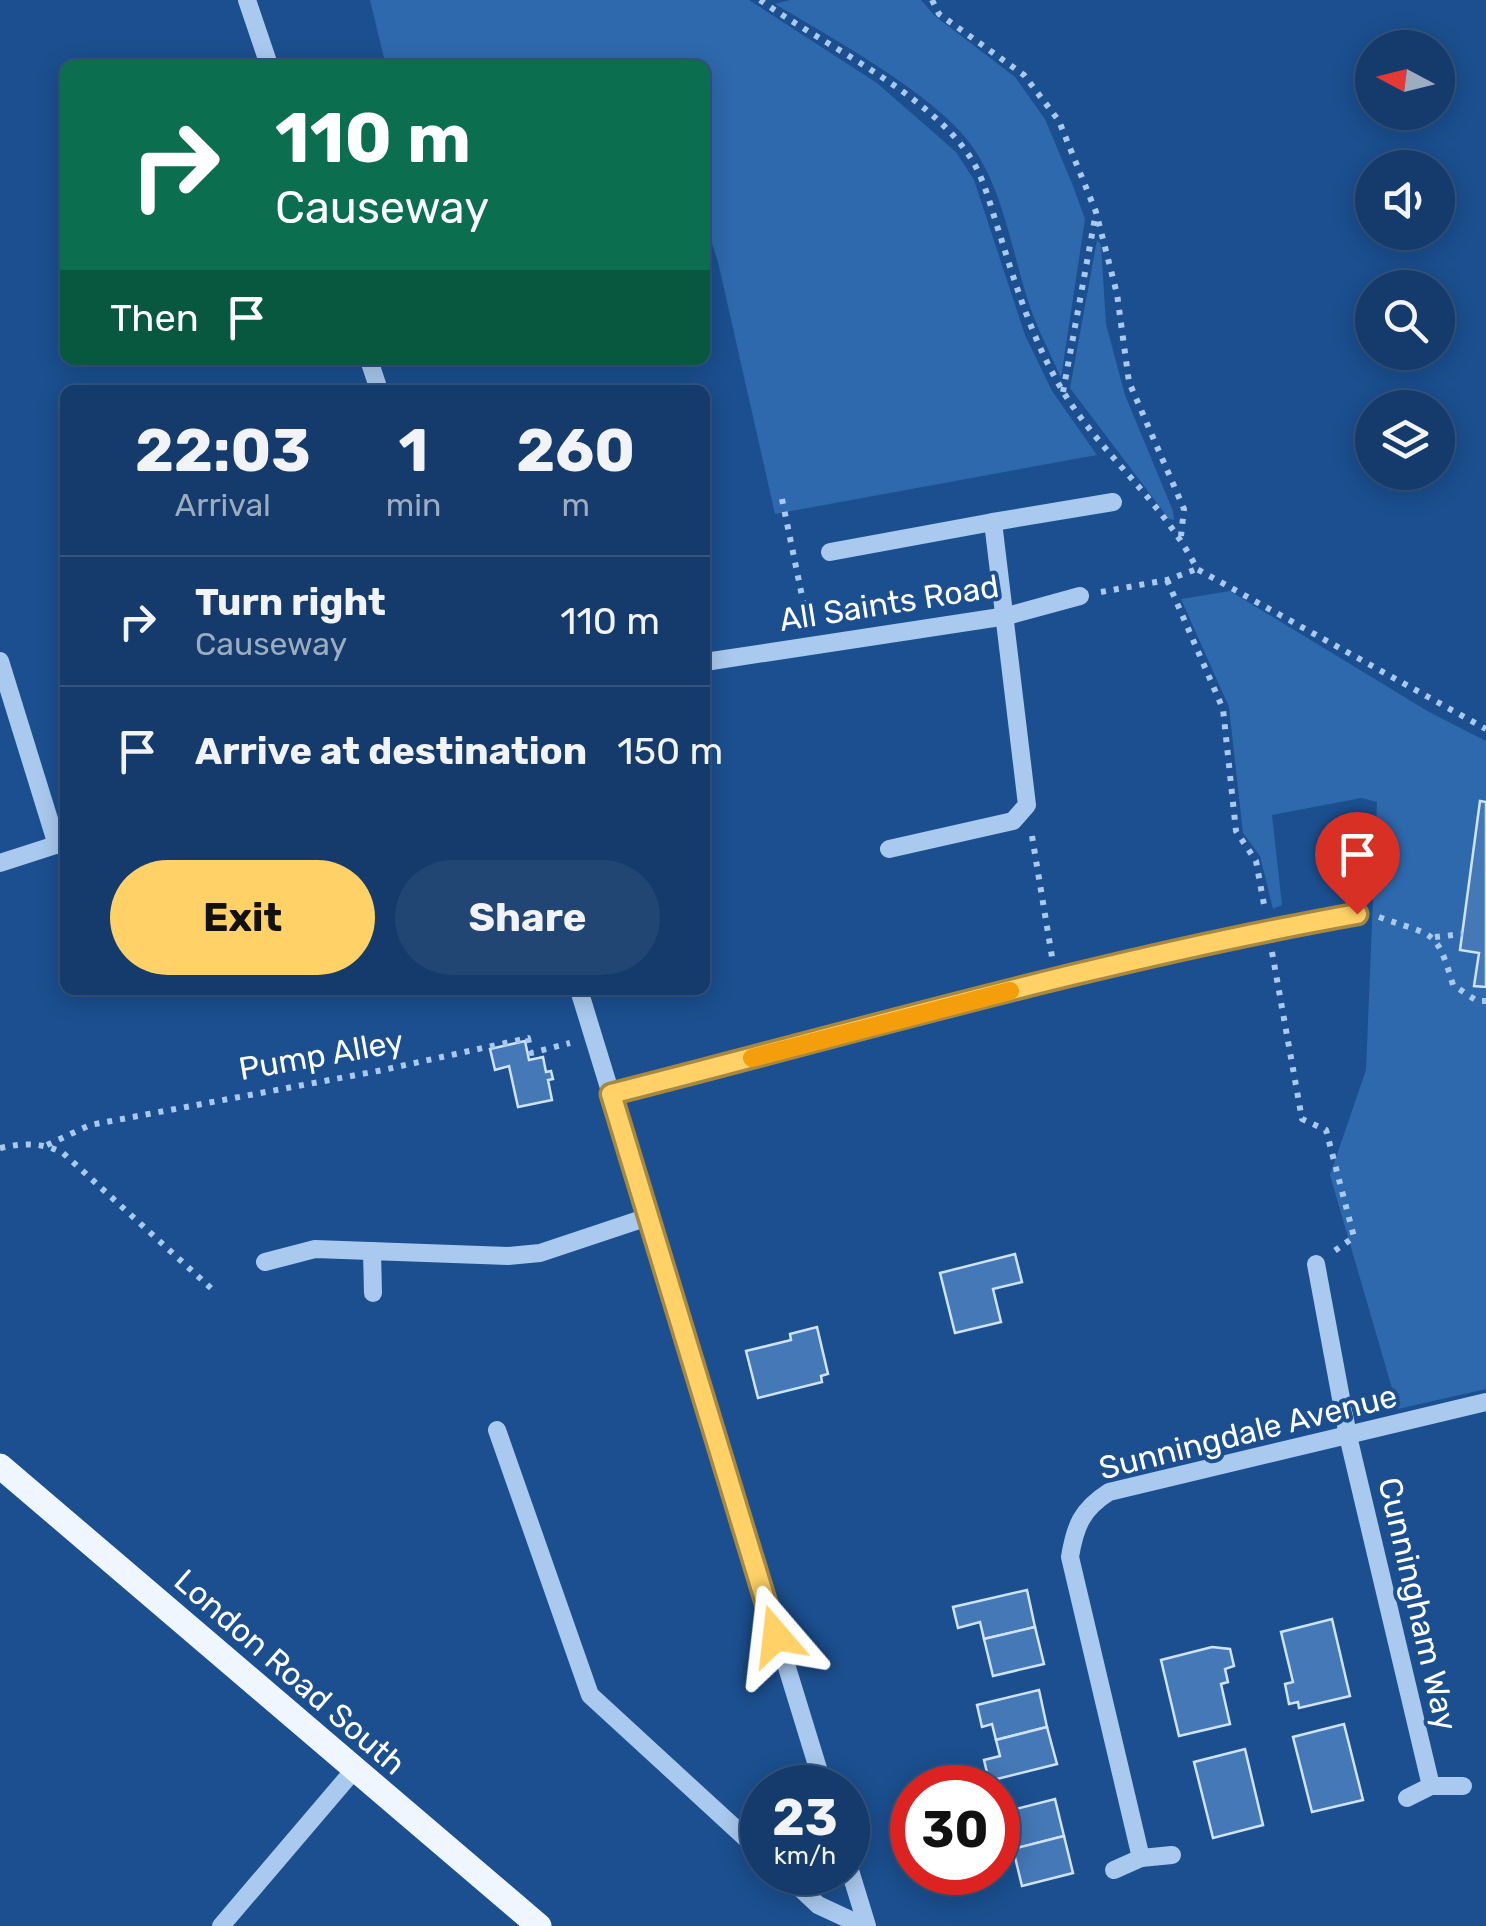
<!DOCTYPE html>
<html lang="en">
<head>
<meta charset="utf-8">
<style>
  :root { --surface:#143b6b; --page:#214673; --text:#f1f3f6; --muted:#9dadc1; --line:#33557e; --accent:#ffd166 }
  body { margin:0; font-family:Rubik,sans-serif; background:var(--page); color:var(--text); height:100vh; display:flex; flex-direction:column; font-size:38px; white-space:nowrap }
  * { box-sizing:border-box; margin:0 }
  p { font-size:32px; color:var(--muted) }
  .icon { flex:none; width:55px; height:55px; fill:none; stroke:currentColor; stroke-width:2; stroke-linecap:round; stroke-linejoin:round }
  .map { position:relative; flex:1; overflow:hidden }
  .details { position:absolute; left:60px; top:385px; width:650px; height:610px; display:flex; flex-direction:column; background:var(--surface); border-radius:15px; box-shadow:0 5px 25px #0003,0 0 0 2px var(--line) }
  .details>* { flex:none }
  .top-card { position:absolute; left:60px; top:60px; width:650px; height:305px; border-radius:15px; box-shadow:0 5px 25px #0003,0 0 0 2px var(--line); background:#0b6e4f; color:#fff; overflow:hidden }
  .needle { width:65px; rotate:277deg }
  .fabs { position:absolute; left:1355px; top:30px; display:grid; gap:20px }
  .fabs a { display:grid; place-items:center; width:100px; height:100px; border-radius:50%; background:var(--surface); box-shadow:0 5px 25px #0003,0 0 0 2px var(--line); font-size:50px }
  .speed { position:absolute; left:740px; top:1765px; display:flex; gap:20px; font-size:50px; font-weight:700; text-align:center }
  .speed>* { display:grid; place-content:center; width:130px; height:130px; border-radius:50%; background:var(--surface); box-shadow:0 5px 25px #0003,0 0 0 2px var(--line); line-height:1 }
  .speed small { font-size:25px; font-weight:400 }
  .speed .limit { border:15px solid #d22; background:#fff; color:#111 }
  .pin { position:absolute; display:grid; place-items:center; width:85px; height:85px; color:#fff; margin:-102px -42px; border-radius:50% 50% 50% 0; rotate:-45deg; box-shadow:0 0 10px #0007 }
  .pin .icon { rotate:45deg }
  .me { position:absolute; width:110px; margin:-55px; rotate:343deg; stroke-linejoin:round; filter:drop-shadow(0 0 8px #0008) }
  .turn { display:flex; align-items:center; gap:35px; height:210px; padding:0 50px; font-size:45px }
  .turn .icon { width:130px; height:130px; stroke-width:2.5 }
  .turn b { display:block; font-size:70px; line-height:85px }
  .then { display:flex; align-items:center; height:95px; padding:0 50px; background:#0003; gap:20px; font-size:38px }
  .eta { display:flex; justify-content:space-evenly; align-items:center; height:170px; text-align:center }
  .eta b { font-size:60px; font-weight:700; line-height:70px }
  .cta { display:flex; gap:20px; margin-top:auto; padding:20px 50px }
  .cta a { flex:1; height:115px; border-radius:60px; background:var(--accent); color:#111; font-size:40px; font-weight:700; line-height:115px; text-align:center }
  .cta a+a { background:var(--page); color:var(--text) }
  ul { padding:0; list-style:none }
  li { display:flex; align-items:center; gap:30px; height:130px; padding:0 50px; border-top:2px solid var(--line) }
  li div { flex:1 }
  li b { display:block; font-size:38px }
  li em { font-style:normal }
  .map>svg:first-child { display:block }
  .green { fill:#2e69ad }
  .building { fill:#4478b7; stroke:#cfe3fa; stroke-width:2.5 }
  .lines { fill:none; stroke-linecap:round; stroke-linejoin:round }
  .path { stroke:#a9c9ee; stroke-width:6; stroke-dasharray:5 8; stroke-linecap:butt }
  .minor { stroke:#a9c9ee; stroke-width:18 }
  .major { stroke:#f0f6ff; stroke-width:25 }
  .route-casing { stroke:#a68842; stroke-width:25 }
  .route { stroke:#ffd166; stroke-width:18 }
  .slow { stroke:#f59e0b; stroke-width:18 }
  .labels { text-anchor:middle; stroke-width:8; stroke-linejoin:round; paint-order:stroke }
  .street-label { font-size:32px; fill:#fff; stroke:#1b4f8f }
</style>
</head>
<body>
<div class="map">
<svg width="1486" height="1926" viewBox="0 0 1486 1926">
  <rect width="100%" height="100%" fill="#1b4f8f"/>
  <!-- green -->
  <g class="green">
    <path d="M370,0h379l128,83 79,69 18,28 51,155 27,56 45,64 -322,59 -57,-252 -13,-41v-156h-343l22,-7z"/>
    <path d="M790,0h131l14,16 80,61 30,42 28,67 12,33 -24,159c-10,-23 -22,-46 -31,-71 -18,-53 -26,-119 -61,-165 -38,-50 -139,-105 -194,-138z"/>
    <path d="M1097,240l4,5 5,79 19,71 48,116 1,9 -5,-1 -99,-131z"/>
    <path d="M1230,591l199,121 57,29v648l-88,20 -68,-234 36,-105 11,-268 -16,-4 -89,17 10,90 -9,4 -13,-53 -17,-23 -14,-126 -48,-108z"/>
  </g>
  <!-- building -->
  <g class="building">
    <path d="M1480,801l6,1v185l-12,-1 5,-33 -19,-3z"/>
    <path d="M525,1041l4,19 14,-3 3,15 5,-1 2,8 -5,1 4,20 -34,7 -9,-41 -14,4 -5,-21z"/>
    <path d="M1015,1254l7,28 -29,7 8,33 -46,11 -15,-60z"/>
    <path d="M817,1327l11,47 -7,2 1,6 -64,16 -12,-47 45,-11 -1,-6z"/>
    <path d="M1027,1590l8,37 -51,12 -4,-17 -22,6 -5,-21z"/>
    <path d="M1332,1619l18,77 -51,12 -1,-6 -9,2 -4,-20 8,-2 -12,-50z"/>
    <path d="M1035,1627l9,37 -51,12 -9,-37z"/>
    <path d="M1212,1647l18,2 4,17 -9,3 3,13 -7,2 9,40 -51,12 -18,-76z"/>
    <path d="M1039,1690l8,37 -51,13 -4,-16 -10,3 -5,-22z"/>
    <path d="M1344,1724l19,76 -51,12 -19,-75z"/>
    <path d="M1047,1727l10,37 -68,17 -5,-21 16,-4 -4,-16z"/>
    <path d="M1245,1749l18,76 -50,13 -19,-76z"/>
    <path d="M1055,1799l9,37 -51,13 -4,-17 -10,3 -1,-18 6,-5z"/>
    <path d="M1064,1836l9,37 -51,13 -9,-37z"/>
  </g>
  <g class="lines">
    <!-- path -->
    <g class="path">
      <path d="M760,0c63,45 170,93 212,160 14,23 20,52 29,78 16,52 34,108 63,155 39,63 100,110 133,176l289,160"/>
      <path d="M932,0l7,14 85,61 35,46 37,91 21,82 12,88 55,127 -3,27"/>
      <path d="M1063,392l32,-174"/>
      <path d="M782,499l26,126"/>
      <path d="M1167,580l56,129 13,122 20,30 9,49"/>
      <path d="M1101,592l66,-12 30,-11"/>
      <path d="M1032,836l20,121"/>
      <path d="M1379,917c55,20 57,10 74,68l24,16h9"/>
      <path d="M1435,937l28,-3"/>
      <path d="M1272,952l30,167 24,11 28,107 -21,15"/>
      <path d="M47,1145l43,-20 293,-55 145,-32 3,15 39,-10"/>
      <path d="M0,1148c24,-5 41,-6 63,5l150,137"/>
    </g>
    <!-- minor -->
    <g class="minor">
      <path d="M247,0l22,65"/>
      <path d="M369,360l10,30"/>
      <path d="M993,522l120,-20"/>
      <path d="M830,552l163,-30 34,283 -14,16 -124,28"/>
      <path d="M0,661l57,184"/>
      <path d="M705,662l302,-46 73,-20"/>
      <path d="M0,863l65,-21"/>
      <path d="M579,990l245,798"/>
      <path d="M611,1095c247,-65 494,-137 746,-180"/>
      <path d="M372,1251l1,42"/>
      <path d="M265,1262l50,-13 193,7 32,-3 105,-35"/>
      <path d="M1316,1264l32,172 83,350 -24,12"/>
      <path d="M497,1430l93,265 172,158"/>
      <path d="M1431,1786h32"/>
      <path d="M1172,1855l-31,3 -71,-301c5,-31 12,-48 39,-65l377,-90"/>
      <path d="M848,1864l19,62"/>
      <path d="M1114,1870l27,-12"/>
      <path d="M783,1872l35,33 45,21"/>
      <path d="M221,1926l133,-156"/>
    </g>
    <!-- major -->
    <path class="major" d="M0,1466l539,460"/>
  </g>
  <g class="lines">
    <defs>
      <path id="route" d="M776,1636l-165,-542c248,-63 494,-135 746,-180"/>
    </defs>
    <!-- route casing -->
    <use href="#route" class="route-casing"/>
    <!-- route -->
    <use href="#route" class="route"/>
    <!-- slow -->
    <path class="slow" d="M752,1058l258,-67"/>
  </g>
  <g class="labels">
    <!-- street labels -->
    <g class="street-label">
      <text transform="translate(889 603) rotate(-9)" y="11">All Saints Road</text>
      <text transform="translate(321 1055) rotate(-10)" y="11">Pump Alley</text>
      <text transform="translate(1248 1432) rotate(-14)" y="11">Sunningdale Avenue</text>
      <text transform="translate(1418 1604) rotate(77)" y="11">Cunningham Way</text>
      <text transform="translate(290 1672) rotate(41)" y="11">London Road South</text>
    </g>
  </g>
</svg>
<div class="fabs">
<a><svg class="needle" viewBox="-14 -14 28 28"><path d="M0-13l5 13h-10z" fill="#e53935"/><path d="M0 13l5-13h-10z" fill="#9dadc1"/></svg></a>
<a><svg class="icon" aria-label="sound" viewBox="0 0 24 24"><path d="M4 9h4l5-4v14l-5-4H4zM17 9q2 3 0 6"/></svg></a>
<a><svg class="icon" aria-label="search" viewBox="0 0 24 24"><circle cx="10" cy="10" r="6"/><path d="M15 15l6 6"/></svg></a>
<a><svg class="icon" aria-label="layers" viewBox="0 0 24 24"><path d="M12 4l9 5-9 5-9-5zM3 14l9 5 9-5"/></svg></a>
</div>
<div class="speed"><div>23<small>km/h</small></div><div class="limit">30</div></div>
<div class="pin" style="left:1357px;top:914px;background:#d93025"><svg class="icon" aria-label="arrive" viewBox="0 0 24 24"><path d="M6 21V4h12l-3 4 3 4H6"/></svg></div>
<svg class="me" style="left:776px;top:1636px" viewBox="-20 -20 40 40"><path d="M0-17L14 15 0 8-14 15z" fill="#ffd166" stroke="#fff" stroke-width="4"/></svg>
<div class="top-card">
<div class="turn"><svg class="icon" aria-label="right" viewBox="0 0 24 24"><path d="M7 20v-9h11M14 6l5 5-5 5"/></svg><div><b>110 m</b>Causeway</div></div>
<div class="then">Then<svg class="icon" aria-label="arrive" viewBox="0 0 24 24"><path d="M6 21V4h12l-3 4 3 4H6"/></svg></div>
</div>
<section class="details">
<div class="eta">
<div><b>22:03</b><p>Arrival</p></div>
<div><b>1</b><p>min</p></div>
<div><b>260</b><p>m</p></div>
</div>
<ul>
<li><svg class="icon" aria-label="right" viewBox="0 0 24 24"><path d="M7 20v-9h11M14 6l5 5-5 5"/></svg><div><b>Turn right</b><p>Causeway</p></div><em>110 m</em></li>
<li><svg class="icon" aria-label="arrive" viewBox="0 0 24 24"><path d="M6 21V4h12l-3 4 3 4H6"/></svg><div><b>Arrive at destination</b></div><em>150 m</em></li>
</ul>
<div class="cta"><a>Exit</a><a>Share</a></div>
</section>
</div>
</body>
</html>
